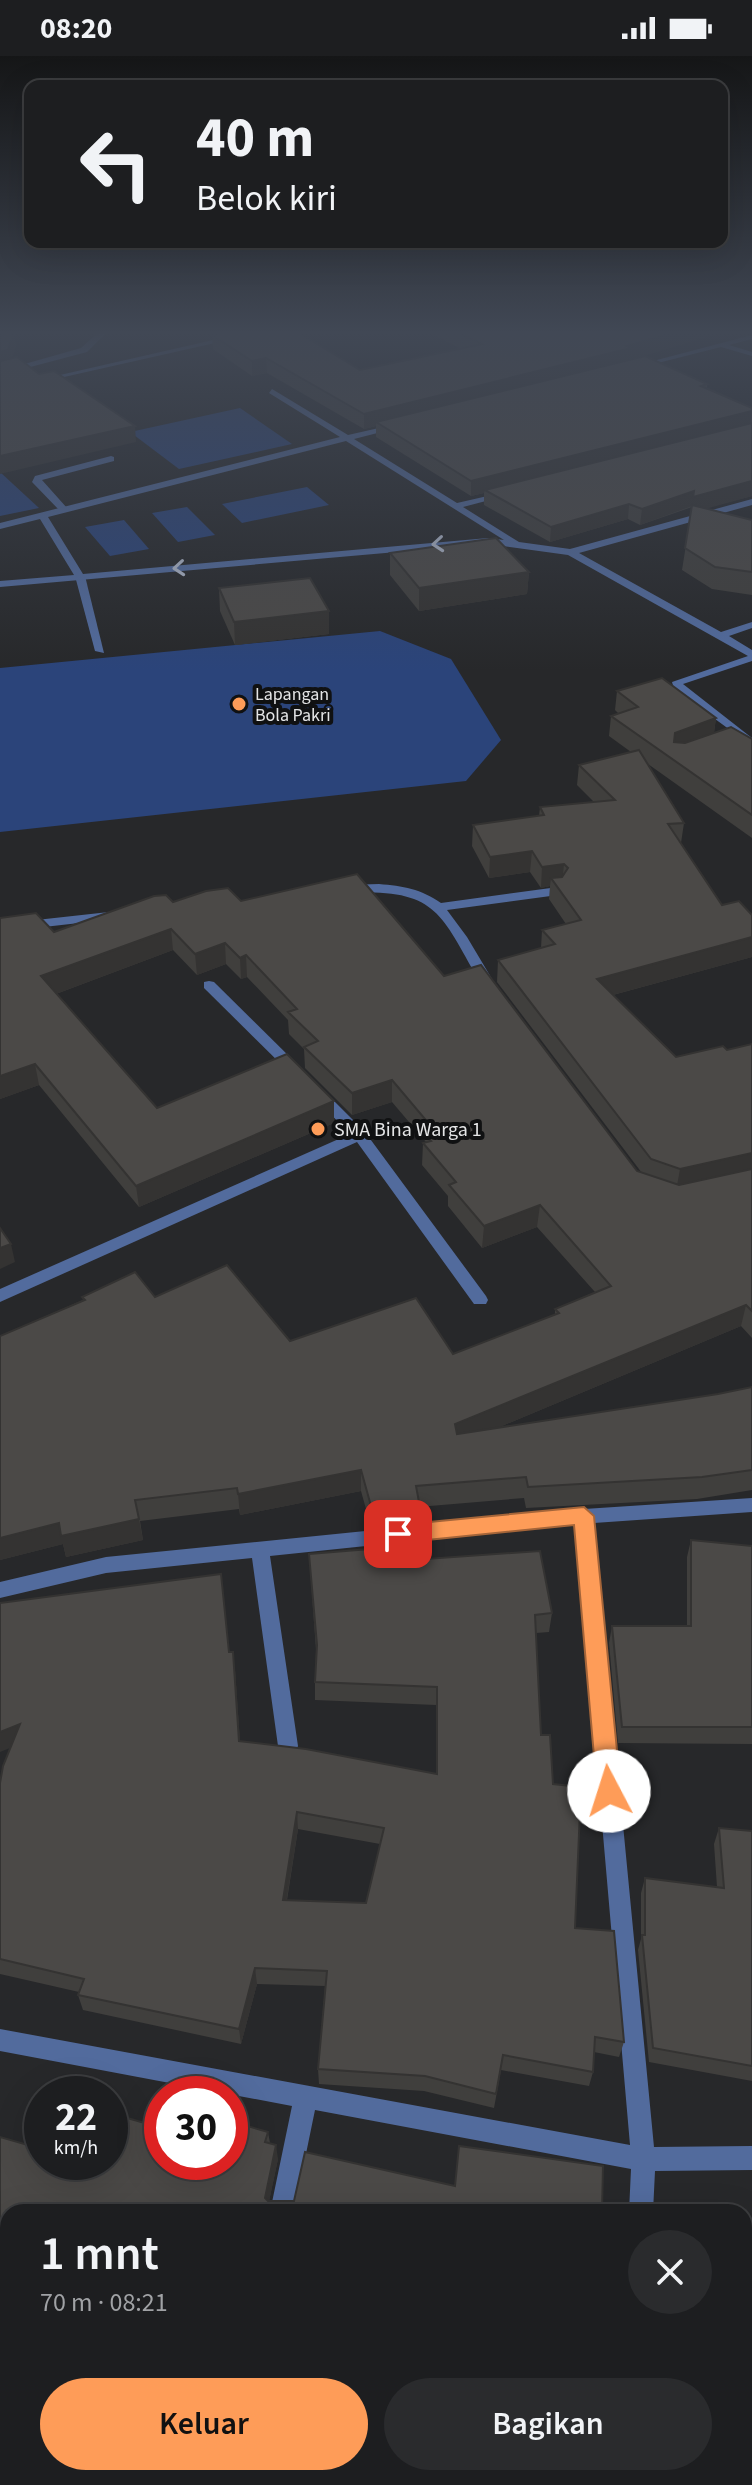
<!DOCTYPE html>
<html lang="id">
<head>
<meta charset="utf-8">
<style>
  :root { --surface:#1d1e20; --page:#2a2b2d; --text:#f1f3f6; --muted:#a0a2a5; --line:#3b3c3e; --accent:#fe9c58 }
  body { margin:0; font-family:"Source Sans 3",sans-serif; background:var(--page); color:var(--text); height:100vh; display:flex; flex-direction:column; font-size:30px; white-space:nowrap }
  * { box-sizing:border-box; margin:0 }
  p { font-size:26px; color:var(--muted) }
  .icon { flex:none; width:44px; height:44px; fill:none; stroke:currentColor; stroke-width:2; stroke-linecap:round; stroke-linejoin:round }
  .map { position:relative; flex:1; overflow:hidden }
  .side { position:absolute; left:0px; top:2148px; width:752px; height:282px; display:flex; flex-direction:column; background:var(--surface); border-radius:24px 24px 0 0; box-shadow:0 8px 32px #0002,0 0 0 2px var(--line) }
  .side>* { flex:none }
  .hud { position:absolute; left:24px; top:24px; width:704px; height:168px; border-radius:16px; box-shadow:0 8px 32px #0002,0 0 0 2px var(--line); background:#1d1e20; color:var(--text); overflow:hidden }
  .speed { position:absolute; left:24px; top:2020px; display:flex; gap:16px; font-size:40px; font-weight:700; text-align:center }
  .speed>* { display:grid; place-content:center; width:104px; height:104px; border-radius:50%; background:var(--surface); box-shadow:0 8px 32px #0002,0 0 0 2px var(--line); line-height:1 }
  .speed small { font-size:20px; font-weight:400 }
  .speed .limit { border:12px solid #d22; background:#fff; color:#111 }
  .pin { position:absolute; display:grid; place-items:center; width:68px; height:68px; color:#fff; margin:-34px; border-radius:16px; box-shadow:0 4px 12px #0006 }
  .me { position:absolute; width:88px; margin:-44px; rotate:355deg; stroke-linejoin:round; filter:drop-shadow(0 0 6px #0008) }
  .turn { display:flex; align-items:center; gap:28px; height:168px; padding:0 40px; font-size:36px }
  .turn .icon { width:104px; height:104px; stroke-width:2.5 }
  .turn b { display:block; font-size:56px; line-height:68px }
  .round { display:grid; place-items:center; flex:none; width:84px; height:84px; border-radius:42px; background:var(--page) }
  .overview { display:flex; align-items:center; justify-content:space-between; height:136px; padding:0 40px }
  h1 { font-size:48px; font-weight:600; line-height:60px }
  .action { display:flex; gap:16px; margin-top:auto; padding:16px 40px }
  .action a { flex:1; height:92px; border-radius:48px; background:var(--accent); color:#111; font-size:32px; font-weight:600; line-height:92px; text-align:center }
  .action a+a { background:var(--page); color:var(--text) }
  .status { display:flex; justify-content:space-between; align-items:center; height:56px; padding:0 40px; background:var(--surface); direction:ltr }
  .status svg { height:22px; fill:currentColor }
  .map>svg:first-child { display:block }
  .green { fill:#2b447a }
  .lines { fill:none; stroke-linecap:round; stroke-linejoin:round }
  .lane { fill:#526b9d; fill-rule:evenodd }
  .street { fill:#526b9d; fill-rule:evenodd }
  .wall { fill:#403f3d; fill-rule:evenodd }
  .shaded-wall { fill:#343332 }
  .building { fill:#4b4947; stroke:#343332; stroke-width:2; fill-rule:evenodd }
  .oneway { stroke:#b1bacc }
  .route { fill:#fe9c58; stroke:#a56539; stroke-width:2 }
  .poi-dot { fill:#fe9c58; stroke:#101112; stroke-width:3 }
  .labels { text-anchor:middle; stroke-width:8; stroke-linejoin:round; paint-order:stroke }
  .far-poi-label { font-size:18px; fill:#e4e5e6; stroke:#101112; text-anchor:start }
  .poi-label { font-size:20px; fill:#e4e5e6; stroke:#101112; text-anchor:start }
</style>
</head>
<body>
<div class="status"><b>08:20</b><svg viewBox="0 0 49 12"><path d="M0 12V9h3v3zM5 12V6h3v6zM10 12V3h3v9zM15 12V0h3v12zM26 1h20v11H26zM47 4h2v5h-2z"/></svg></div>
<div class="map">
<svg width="752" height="2429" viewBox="0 0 752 2429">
  <rect width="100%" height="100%" fill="#27282a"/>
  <!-- green -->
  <g class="green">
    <path d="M240,352l52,36 -113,25 -49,-37z"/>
    <path d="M0,416l39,36 -39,8z"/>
    <path d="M307,431l22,18 -87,18 -20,-19z"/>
    <path d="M187,451l28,28 -37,7 -26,-29z"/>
    <path d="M124,464l25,29 -39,7 -25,-29z"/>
    <path d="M380,575l71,28 50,81 -35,41 -466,51v-164z"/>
  </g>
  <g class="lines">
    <!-- lane -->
    <g class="lane">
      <path d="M101,274h8l-22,22 -87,23v-4l81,-23z"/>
      <path d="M247,274l12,3 -195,44 -4,-2 188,-43z"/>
      <path d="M111,400l3,1v4l-72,19 25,28v4h-6l-29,-30 3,-6z"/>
      <path d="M80,517l5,3 19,77 -9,-2 -20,-75z"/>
    </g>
    <!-- street -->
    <g class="street">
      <path d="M752,279v4l-23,6 23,7v4l-31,-9 -83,21 -4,-2z"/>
      <path d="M272,333l76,46 53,-12v4l-47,12 103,64 48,-11v4l-42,11 56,35 51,7 182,-50v6l-173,48 142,79 31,-10v6l-23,8 23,14v11l-69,23 69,54v8l-78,-57 -2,-7 76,-26 -180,-101 -80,-11 -488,43v-6l74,-6 -34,-56 -40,10v-6l340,-86 -71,-44zM346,385l158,99 -16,-2 -405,36 -35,-57z"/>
      <path d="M379,828c24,2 42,5 62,19l117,-16 6,4 -6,4 -111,15 20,27 28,47 -7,4 -7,-4c-41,-71 -43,-96 -134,-91l-6,-4 6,-4z"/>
      <path d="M118,855l5,1v6l-123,14v-8z"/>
      <path d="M209,925l5,1 88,87 2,3 -2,3h-10l-88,-87v-6z"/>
      <path d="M319,1033l5,2 41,41 121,164 2,4 -2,4h-12l-117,-162 -357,160v-13l350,-155 -36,-37 -2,-3 2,-3z"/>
      <path d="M752,1442v14l-158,11 60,624 98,-1v24l-97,1 -2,41h-24l2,-43 -316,-59 -21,102h-24l22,-106 -292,-55v-22l630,116 -54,-621 -306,32 28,190 -3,7 -7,2 -7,-2 -3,-7 -26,-188 -146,15 -106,25v-16l106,-25 478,-48z"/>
      <path d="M616,2422h26l1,7h-28z"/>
    </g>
  </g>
  <!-- wall -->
  <g class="wall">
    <path d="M425,274h304l-99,30 77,24v4l45,20v88l-46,12 46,12v75l-40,-6 -30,-19 10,-63 -52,18 -12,-6 -78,23 -66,-37v-12l-13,3 -95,-59v-11l-12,3 -97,-56 -15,3 -39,-27 -1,-14 148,35 101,-21z"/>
    <path d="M390,497l139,19 -2,22 -108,17 -29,-36z"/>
    <path d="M219,532l110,23v23l-94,11 -15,-34z"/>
    <path d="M617,635l99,27 -2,15 38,6v99l-104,-74 36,59 -3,20 41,62 30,10v42l-139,38 63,62 51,-7 25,-6v294l-11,-12 -244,102 221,-34 34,-7v103l-55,9 -171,9 -2,-10 -106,9v16l-47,4 -10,-36 -121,24 -1,-6 -99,12 3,19 -77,17 -3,-13 -63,16v-224l83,-36 -1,-3h73l135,44 163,13 102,-39v-6l40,-17 -58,-65 -55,21 -34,-42v-10l-26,-31 1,-22 3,-1 -34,-40 -40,13 -47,-47 -1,-19 -15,-15 -1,-14 -41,-43 -6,2 -15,-15 -29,11 -24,-25 -117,44 101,114 177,15 -195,84 -100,-122 -39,14v-181l54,14 119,-30 68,-1 203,75 193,195 5,2 -145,-191 1,-22 43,-12 1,-18 24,-6 -17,-25 1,-13 -9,2 -11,-16 -41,6 -17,-32 1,-21 66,-9 1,-9 54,-5 -17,-17 2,-20 52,-13 -22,-16 2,-20 8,-2 -4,-4z"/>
    <path d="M376,1473l50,30 126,54 -3,19 -13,1 5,102 12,49 22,144 49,114 -5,15 -25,-5 -1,20 -4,14 -88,-16 -7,38 -70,-17 -105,-7 -1,-15 7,-83 -68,-2 -16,60 -158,-34 -5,-15 1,-3 -79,-18v-191l10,-35 219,-96 6,18 5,72 196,32v-69l-121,-5v-18l1,-32 -7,-96 67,-5zM298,1773l82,15 -14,59 -79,-3z"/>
    <path d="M691,1484l61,6v198l-134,-1 -9,-100 3,-17h75v-69z"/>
    <path d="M719,1772l33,3v250l-103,-19 -11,-112 3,-11v-46l4,-15 72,9 -3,-43z"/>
    <path d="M268,2076l2,11 8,16 -9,42h25l161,-15 147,26h-594v221l-8,-3v-293l42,13 120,12z"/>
    <path d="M700,2422h44l8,7h-52z"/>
  </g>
  <!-- shaded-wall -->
  <g class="shaded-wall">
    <path d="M682,274h47l-99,30 -254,62v4l-12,3v-15l263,-68z"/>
    <path d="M14,275l2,15 -6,19 -10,3v-16z"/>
    <path d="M266,302l1,15 -15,3v-15z"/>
    <path d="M752,355l-1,14 -266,65 -1,3 -13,3v-15z"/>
    <path d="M135,370l1,16 -136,32v-18z"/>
    <path d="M752,425v15l-61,17 1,-7 -52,19 2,-16 52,-18z"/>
    <path d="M629,448l-1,15 -78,23 1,-15z"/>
    <path d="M529,516l-2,22 -108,17v-23z"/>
    <path d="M329,555v23l-94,11 -1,-23z"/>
    <path d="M716,662l-3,20 -41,15 3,-20z"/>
    <path d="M532,795l-2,21 -41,6 1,-21z"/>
    <path d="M564,808l-2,21 -11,-7 -1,8 -9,2 1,-21z"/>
    <path d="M171,873l2,21 -128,48 -4,-22z"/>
    <path d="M752,881v20l-158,43 3,-21z"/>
    <path d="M225,887l1,21 -29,11 -2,-21z"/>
    <path d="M246,899l1,22 -6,2 -1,-21z"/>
    <path d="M35,1008l4,21 -39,14v-23z"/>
    <path d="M392,1024v22l-40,13v-22z"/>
    <path d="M334,1045v22l-195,84 -3,-21z"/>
    <path d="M752,1097v18l-76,20 4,-22z"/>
    <path d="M540,1149l-3,22 -55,21 2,-22z"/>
    <path d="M11,1188l4,18 -15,7v-21z"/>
    <path d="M746,1249l-5,21 -287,120 1,-22z"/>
    <path d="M361,1414v21l-121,24 -2,-21z"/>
    <path d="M139,1463l4,21 -77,17 -3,-13 -63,16v-22l59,-15z"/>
    <path d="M233,1596l2,18 6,89 -2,-18z"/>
    <path d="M20,1668l5,18 -25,10v-20z"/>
    <path d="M297,1756l1,17 -14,87 -1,-16z"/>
    <path d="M255,1912l2,16 -16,60 -2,-15z"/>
    <path d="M276,2089l2,14 -11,52 -2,-13z"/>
  </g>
  <!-- building -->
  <g class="building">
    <path d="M236,274h58l66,40 122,-26 -28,-14h228l-55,16 4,2 -267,66 -98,-56 -14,3 -40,-26z"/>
    <path d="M0,275h14l-6,19 -8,2z"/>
    <path d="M645,300l62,28 -6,2 51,22v3l-281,70 -95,-59z"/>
    <path d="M17,301l22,17 15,-3 81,55 -135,30v-95z"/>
    <path d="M752,367v58l-59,16 1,-6 -52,18 -13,-5 -78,23 -66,-37z"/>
    <path d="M692,449l60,15v52l-37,-5 -30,-19z"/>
    <path d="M496,482l33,34 -110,16 -29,-35z"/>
    <path d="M310,522l19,33 -95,11 -15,-34z"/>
    <path d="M662,622l54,40 -41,15 -1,9 11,1 46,-16 21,12v76l-141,-99 27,-9 -21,-16z"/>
    <path d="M639,694l45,73 -16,1 54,81 17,-4 13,14v22l-155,42 79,78 47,-11 4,4 25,-6v109l-72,16 -29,-10 -153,-199 57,-16 -13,-14 39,-10 -30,-42 11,-1 6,-9 -4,-4 -22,3 -10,-16 -42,6 -17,-32 71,-10 -4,-8 75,-7 -36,-35z"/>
    <path d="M357,818l87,102 37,-11 156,206 42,14 73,-16v142l-6,-6 -291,119 2,10 261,-40 34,-7v83l-50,7 -174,10 -2,-10 -110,9 3,16 -48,4 -10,-36 -123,24 -1,-6 -102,12 4,19 -78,17 -2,-13 -59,15v-202l85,-36 -3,-3 53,-25 20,25 72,-32 63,76 126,-43 37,56 106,-41 -4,-4 56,-23 -71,-81 -56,21 -35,-41 7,-3 -33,-39 8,-2 -5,-5 10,-4 -44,-52 -40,13 -48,-46 14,-6 -30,-29 9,-3 -51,-54 -6,3 -15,-15 -30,11 -24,-25 -130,47 116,132 130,-54 47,47 -198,85 -101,-122 -35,12v-158l36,-5 18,19 100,-36 12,-1 7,7 33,-11 22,-3 13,13z"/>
    <path d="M0,1172l11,16 -11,4z"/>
    <path d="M421,1468l5,35 114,-8 12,62 -17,2 6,120h9l3,49 28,3 -6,141 39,3 10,111 -29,-5 -2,35 -90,-17 -7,39 -71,-18 -107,-7 9,-98 -72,-3 -16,61 -161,-34 6,-16 -84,-20v-176l3,-17 17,-42 -20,8v-129l221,-29 8,78h4l6,89 67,8 131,25v-87l-122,-5 2,-37 -8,-91 72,-6 -5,-19zM297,1756l87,16 -18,75 -83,-3z"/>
    <path d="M691,1484l61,6v181h-130l-10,-101h79z"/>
    <path d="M719,1772l33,3v235l-99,-18 -11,-113h3v-57l79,10z"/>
    <path d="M110,2057l52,15v34h68v-41l38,11 -3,10 11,3 -11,53 3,3h26l11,-49 150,34 4,-40 144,20 -1,46h-594v213l-8,-2v-286l42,12v13h68z"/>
    <path d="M744,2404l8,1v24h-46v-7h38z"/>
    <path d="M50,2422l186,1 168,-1 -1,7h-356z"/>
    <path d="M488,2422h110l-1,7h-110z"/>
  </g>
  <!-- one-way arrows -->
  <defs><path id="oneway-chevron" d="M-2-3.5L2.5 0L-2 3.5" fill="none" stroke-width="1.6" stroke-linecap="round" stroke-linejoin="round" transform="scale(2)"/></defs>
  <g class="oneway">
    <use href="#oneway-chevron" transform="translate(438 488) rotate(175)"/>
    <use href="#oneway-chevron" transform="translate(179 512) rotate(175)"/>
  </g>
  <!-- sky -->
  <linearGradient id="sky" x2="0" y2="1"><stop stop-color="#151617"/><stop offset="0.45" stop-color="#414855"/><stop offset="1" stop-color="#414855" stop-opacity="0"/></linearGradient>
  <rect width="752" height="615" fill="url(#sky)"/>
  <!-- route -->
  <path class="route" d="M584,1451l10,9 27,275 -3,8 -9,3 -8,-3 -4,-8 -23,-266 -176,18 -10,-9 10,-9z"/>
  <!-- markers -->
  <g class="poi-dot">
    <circle cx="239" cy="648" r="8"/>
    <circle cx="318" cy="1073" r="8"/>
  </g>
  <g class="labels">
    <!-- far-poi labels -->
    <g class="far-poi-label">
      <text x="255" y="644">Lapangan<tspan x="255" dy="21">Bola Pakri</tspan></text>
    </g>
    <!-- poi labels -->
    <g class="poi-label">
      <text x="334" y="1080">SMA Bina Warga 1</text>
    </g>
  </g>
</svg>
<div class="speed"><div>22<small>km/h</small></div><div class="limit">30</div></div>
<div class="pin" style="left:398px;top:1478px;background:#d93025"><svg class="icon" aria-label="arrive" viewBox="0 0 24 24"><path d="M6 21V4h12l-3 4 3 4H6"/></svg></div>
<svg class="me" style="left:609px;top:1735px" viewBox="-20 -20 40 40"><circle r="19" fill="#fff"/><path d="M0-13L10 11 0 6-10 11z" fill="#fe9c58"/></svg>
<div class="hud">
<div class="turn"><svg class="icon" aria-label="left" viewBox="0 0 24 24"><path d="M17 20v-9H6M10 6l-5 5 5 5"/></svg><div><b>40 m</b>Belok kiri</div></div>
</div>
<section class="side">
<div class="overview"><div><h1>1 mnt</h1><p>70 m · 08:21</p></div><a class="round"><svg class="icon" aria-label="close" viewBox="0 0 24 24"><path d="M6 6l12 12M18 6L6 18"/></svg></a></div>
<div class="action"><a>Keluar</a><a>Bagikan</a></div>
</section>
</div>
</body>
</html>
